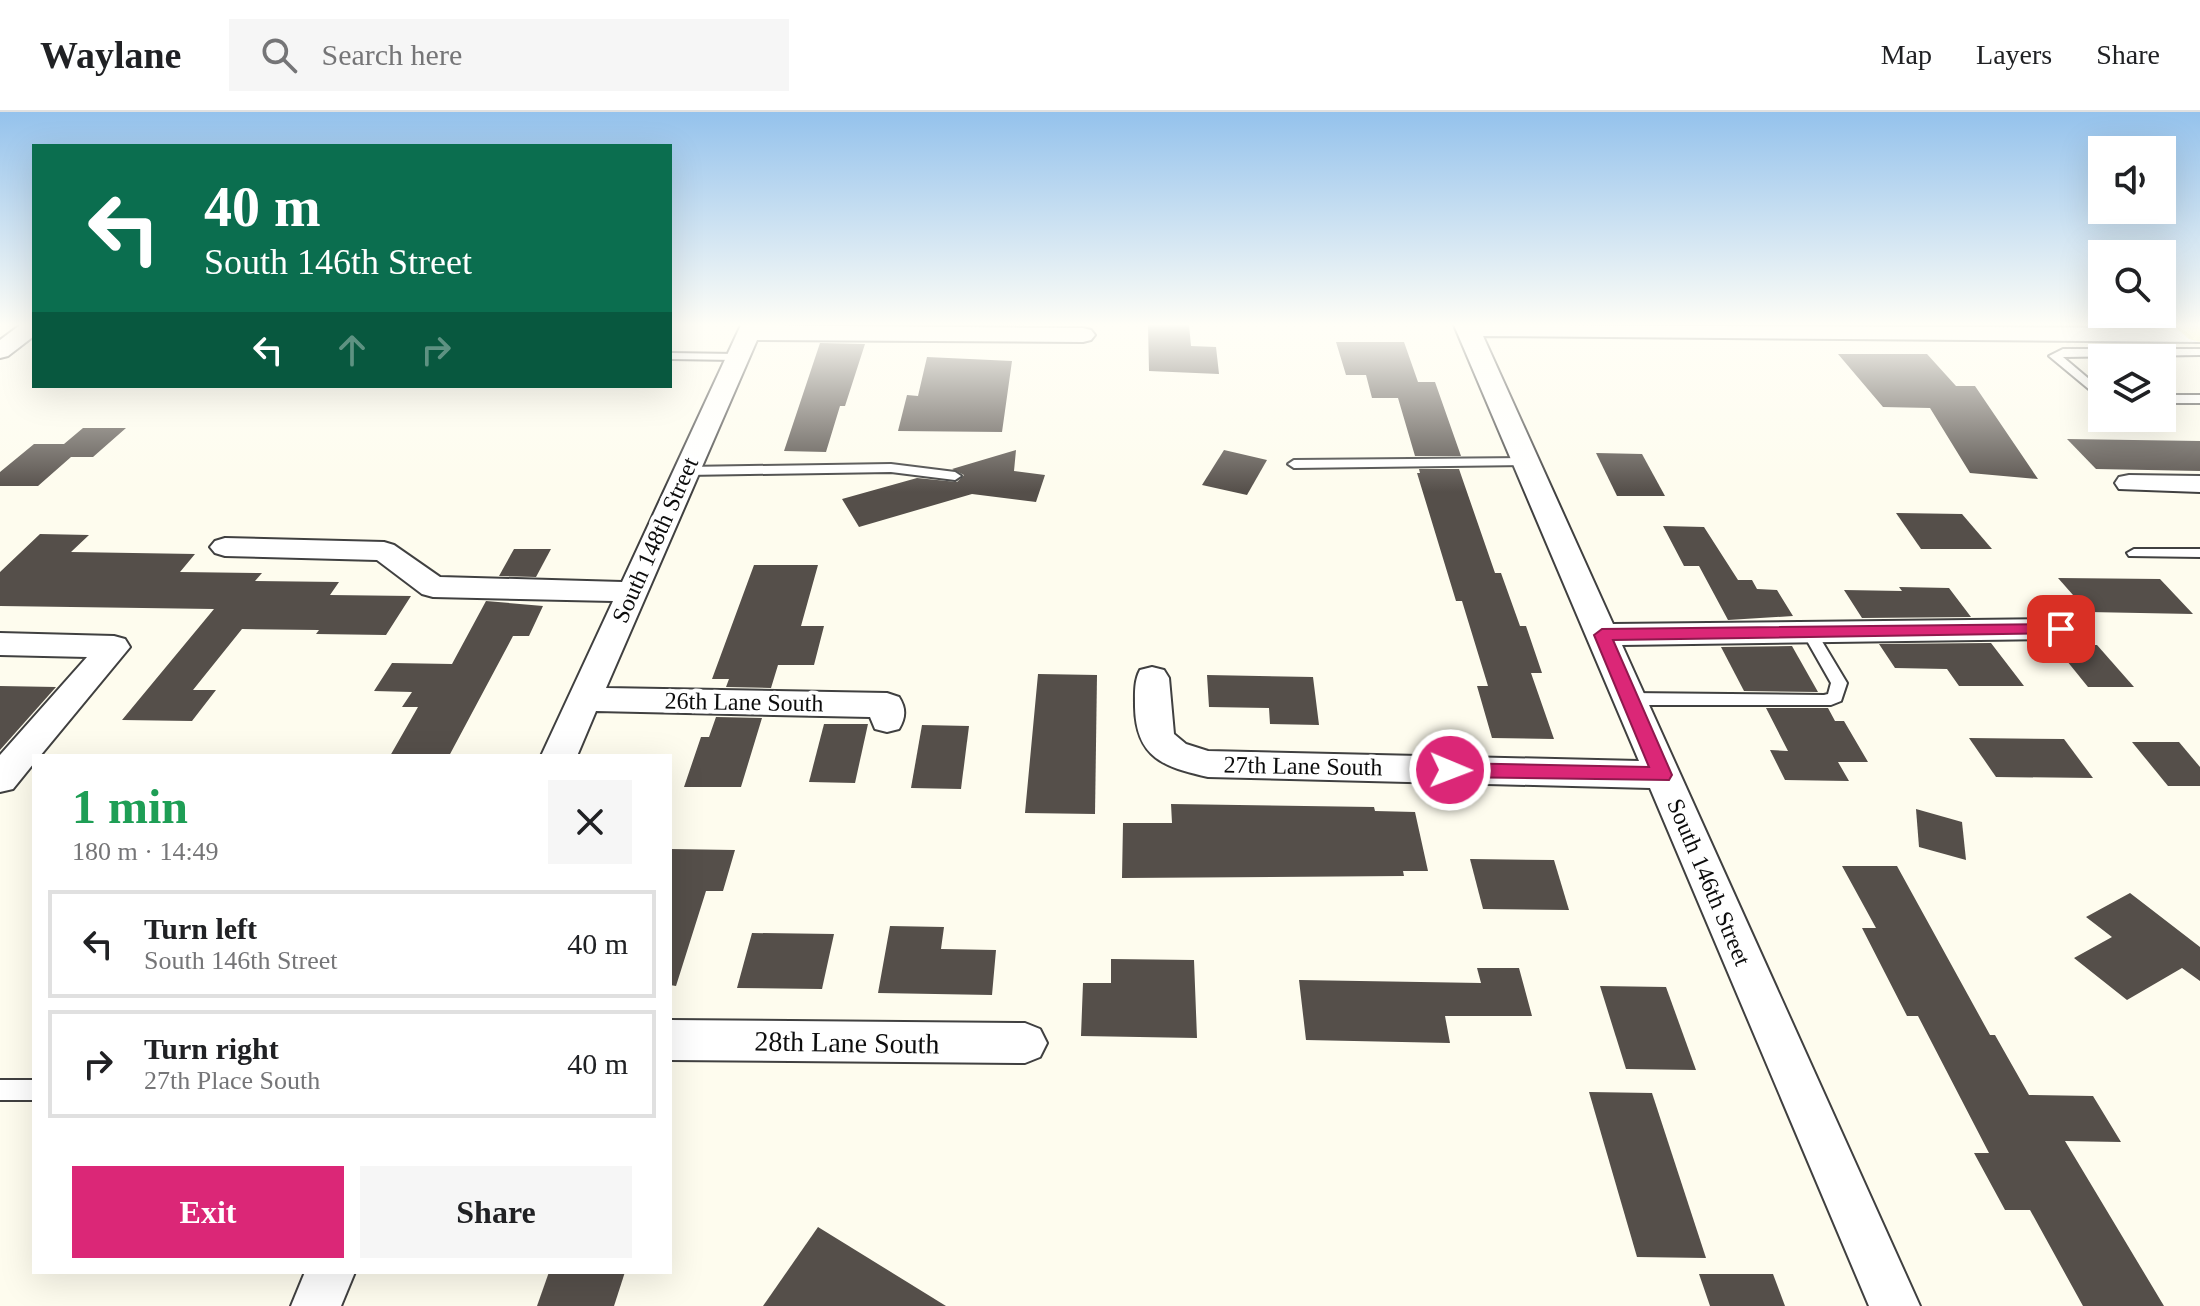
<!DOCTYPE html>
<html lang="en">
<head>
<meta charset="utf-8">
<style>
  :root { --surface:#fff; --page:#f6f6f6; --text:#202124; --muted:#757577; --line:#e0e0e0; --accent:#db2777 }
  body { margin:0; font-family:Georgia,serif; background:var(--page); color:var(--text); height:100vh; display:flex; flex-direction:column; font-size:30px; white-space:nowrap }
  * { box-sizing:border-box; margin:0 }
  p { font-size:26px; color:var(--muted) }
  .icon { flex:none; width:44px; height:44px; fill:none; stroke:currentColor; stroke-width:2; stroke-linecap:round; stroke-linejoin:round }
  .map { position:relative; flex:1; overflow:hidden }
  .drawer { position:absolute; left:32px; top:642px; width:640px; height:520px; display:flex; flex-direction:column; background:var(--surface); border-radius:0px; box-shadow:0 8px 32px #0002 }
  .drawer>* { flex:none }
  .guide { position:absolute; left:32px; top:32px; width:640px; height:244px; border-radius:0px; box-shadow:0 8px 32px #0002; background:#0b6e4f; color:#fff; overflow:hidden }
  .fabs { position:absolute; left:2088px; top:24px; display:grid; gap:16px }
  .fabs a { display:grid; place-items:center; width:88px; height:88px; border-radius:0px; background:var(--surface); box-shadow:0 8px 32px #0002; font-size:40px }
  .pin { position:absolute; display:grid; place-items:center; width:68px; height:68px; color:#fff; margin:-34px; border-radius:16px; box-shadow:0 4px 12px #0006 }
  .me { position:absolute; width:88px; margin:-44px; rotate:91deg; stroke-linejoin:round; filter:drop-shadow(0 0 6px #0008) }
  .turn { display:flex; align-items:center; gap:28px; height:168px; padding:0 40px; font-size:36px }
  .turn .icon { width:104px; height:104px; stroke-width:2.5 }
  .turn b { display:block; font-size:56px; line-height:68px }
  .lanes { display:flex; align-items:center; height:76px; padding:0 40px; background:#0003; justify-content:center; gap:40px; direction:ltr }
  .lanes .off { opacity:.35 }
  .round { display:grid; place-items:center; flex:none; width:84px; height:84px; border-radius:0px; background:var(--page) }
  .summary { display:flex; align-items:center; justify-content:space-between; height:136px; padding:0 40px }
  h1 { font-size:48px; font-weight:700; line-height:60px; color:#1e9e55 }
  .action { display:flex; gap:16px; margin-top:auto; padding:16px 40px }
  .action a { flex:1; height:92px; border-radius:0px; background:var(--accent); color:#fff; font-size:32px; font-weight:700; line-height:92px; text-align:center }
  .action a+a { background:var(--page); color:var(--text) }
  ul { padding:0; list-style:none }
  li { display:flex; align-items:center; gap:24px; height:108px; margin:0 16px 12px; padding:0 24px; border:4px solid var(--line); border-radius:0px }
  li div { flex:1 }
  li b { display:block; font-size:30px }
  li em { font-style:normal }
  header { display:flex; align-items:center; gap:48px; box-sizing:border-box; height:112px; padding:0 40px; background:var(--surface); border-bottom:2px solid var(--line) }
  header strong { font-size:38px }
  nav { display:flex; gap:44px; margin-inline-start:auto; font-size:28px }
  .search { width:560px; height:72px; background:var(--page); display:flex; align-items:center; gap:20px; box-sizing:border-box; padding:0 28px; border-radius:0px; color:var(--muted); font-size:30px }
  .map>svg:first-child { display:block }
  .building { fill:#554f4a }
  .lines { fill:none; stroke-linecap:round; stroke-linejoin:round }
  .lane-casing { stroke:#404040; stroke-width:4 }
  .street-casing { stroke:#404040; stroke-width:4 }
  .secondary-casing { stroke:#2f2f2f; stroke-width:4 }
  .lane { fill:#fff; fill-rule:evenodd }
  .street { fill:#fff; fill-rule:evenodd }
  .secondary { fill:#f9f5ae; fill-rule:evenodd }
  .route { fill:#db2777; stroke:#8e194d; stroke-width:2 }
  .labels { text-anchor:middle; stroke-width:8; stroke-linejoin:round; paint-order:stroke }
  .street-label { font-size:24px; fill:#0d0d0d; stroke:#fff }
  .near-street-label { font-size:28px; fill:#0d0d0d; stroke:#fff }
</style>
</head>
<body>
<header>
<strong>Waylane</strong>
<div class="search"><svg class="icon" aria-label="search" viewBox="0 0 24 24"><circle cx="10" cy="10" r="6"/><path d="M15 15l6 6"/></svg>Search here</div>
<nav><a>Map</a><a>Layers</a><a>Share</a></nav>
</header>
<div class="map">
<svg width="2200" height="1194" viewBox="0 0 2200 1194">
  <rect width="100%" height="100%" fill="#fefcee"/>
  <!-- building -->
  <g class="building">
    <path d="M1148,213h41l2,21 25,1 3,27 -70,-3z"/>
    <path d="M1336,230h68l14,40h17l26,74h-46l-17,-58h-26l-6,-23h-20z"/>
    <path d="M820,231l45,1 -20,62h-5l-14,46 -42,-1z"/>
    <path d="M1838,242h89l29,32h19l63,93 -68,-6 -40,-65 -47,-1z"/>
    <path d="M927,245l85,4 -10,71 -104,-1 9,-36 11,1z"/>
    <path d="M83,316h43l-33,29h-22l-33,29h-38v-14l34,-28h30z"/>
    <path d="M2067,327l133,2v30l-104,-2z"/>
    <path d="M1016,338l-2,21 31,4 -9,27 -64,-8 -113,33 -17,-28 75,-21 40,4 7,-7 -12,-6z"/>
    <path d="M1224,338l43,10 -20,35 -45,-10z"/>
    <path d="M1596,341l46,1 23,42h-48z"/>
    <path d="M1419,357h40l36,104h6l19,53h6l16,47h-11l23,66 -62,-1 -15,-52h11l-26,-85h-6l-39,-128h3z"/>
    <path d="M1896,401l66,1 30,35h-71z"/>
    <path d="M1663,414l41,1 34,53h14l5,9 20,1 16,26 -65,4 -29,-54h-15z"/>
    <path d="M40,422l49,1 -18,17 124,2 -15,18 82,1 -7,8 84,1 -9,13 81,1 -25,39 -70,-1 3,-4 -77,-1 -49,61h23l-24,31 -70,-1 92,-111 -214,-3v-34z"/>
    <path d="M514,437h37l-15,28 -37,-1z"/>
    <path d="M754,453h64l-17,61h23l-10,39h-36l-7,23 -45,-1 3,-8h-17z"/>
    <path d="M2058,466l102,1 33,35 -105,-2z"/>
    <path d="M1899,475l50,1 22,29 -109,1 -18,-28 58,1z"/>
    <path d="M486,489l57,5 -14,30h-16l-64,120h-59l28,-49h-16l10,-15 -38,-1 18,-28 60,1z"/>
    <path d="M1991,531l33,43h-65l-12,-17 -52,-1 -16,-24z"/>
    <path d="M2054,533h43l37,42h-46z"/>
    <path d="M1792,534l26,46 -74,-1 -23,-44z"/>
    <path d="M1038,562l59,1 -2,139 -70,-1z"/>
    <path d="M1207,563l106,2 6,48 -49,-1 -1,-16 -60,-1z"/>
    <path d="M0,574l56,1 -56,63z"/>
    <path d="M1766,596h62l7,13h9l24,41h-30l11,19 -64,-1 -15,-30 18,1z"/>
    <path d="M716,605l46,1 -21,69h-57l17,-50h8z"/>
    <path d="M824,612h44l-13,59 -46,-1z"/>
    <path d="M922,613l47,1 -8,63 -50,-1z"/>
    <path d="M1969,626l95,1 29,39 -97,-1z"/>
    <path d="M2132,630h47l21,25v19h-32z"/>
    <path d="M1171,692l203,3 1,4 40,1 13,59h-25l1,5 -282,2 1,-55h49z"/>
    <path d="M1916,697l46,13 4,38 -47,-13z"/>
    <path d="M670,737l65,1 -12,41h-17l-30,95 -6,-1z"/>
    <path d="M1470,747l84,1 15,50 -86,-1z"/>
    <path d="M1842,754h55l93,169h5l34,60 64,1 28,46 -56,-1 99,165h-81l-53,-96h-25l-31,-57h15l-71,-137h-11l-45,-88h14z"/>
    <path d="M2130,781l70,54v34l-18,-13 -55,32 -53,-42 38,-21 -26,-20z"/>
    <path d="M890,814l54,1 -3,22 55,1 -4,45 -114,-2z"/>
    <path d="M752,821l82,1 -12,55 -85,-1z"/>
    <path d="M1111,847l83,1 3,78 -116,-2 2,-53h28z"/>
    <path d="M1477,856h42l13,48h-87l5,27 -144,-3 -7,-60 182,3z"/>
    <path d="M1600,874l66,1 30,83 -70,-1z"/>
    <path d="M1589,980l63,1 54,165 -69,-1z"/>
    <path d="M818,1115l128,79h-183z"/>
    <path d="M549,1160h76l-11,34h-77z"/>
    <path d="M1699,1162h74l12,32h-75z"/>
  </g>
  <g class="lines">
    <defs>
      <g id="lane">
        <path d="M2063,237h137v6l-137,2 39,33v10l-53,-44z"/>
        <path d="M670,241l66,1 6,3 -6,3 -66,-1z"/>
        <rect x="2162" y="283" width="38" height="8"/>
        <path d="M1527,346l4,1v6l-237,3 -6,-4 6,-4z"/>
        <path d="M891,352l64,8 6,4 -6,4 -64,-8 -205,3 -6,-4 6,-4z"/>
        <path d="M2134,437h66v8l-71,-1 -2,-3z"/>
        <path d="M1809,515l5,1 33,55 -6,18 -10,4h-201l-8,-6 8,-6 194,2 4,-1 3,-11 -29,-51z"/>
        <rect x="0" y="968" width="34" height="20"/>
      </g>
      <g id="street">
        <path d="M20,213h14v11l-26,20 -8,2v-18z"/>
        <path d="M741,213l342,3 8,2 4,5 -4,5 -8,2 -326,-2 -151,348 281,5 12,4c7,11 7,20 0,32l-12,3 -12,-3 -5,-12 -274,-6 -19,45h-36l72,-155 -180,-4 -11,-3 -45,-34 -152,-4 -10,-3 -5,-6 5,-6 10,-3 159,4 10,3 46,32 182,5z"/>
        <path d="M1454,213l746,3v14l-717,-6 130,288 448,-5 11,3 5,7 -5,7 -11,3 -439,6 298,661h-51l-219,-518 -442,-11c-44,-10 -72,-19 -73,-70 0,-13 -1,-26 5,-37l12,-3 12,3 5,8 5,56 12,10 22,7 431,10z"/>
        <path d="M2129,363l71,1v16l-81,-3 -4,-6 4,-6z"/>
        <path d="M0,521l114,3 11,3 5,8 -90,109h-6v7l-21,26 -13,3v-37l87,-98 -87,-2z"/>
        <path d="M670,908l355,3 15,6 7,14 -7,14 -15,6 -355,-3z"/>
        <path d="M305,1160h50l-14,34h-50z"/>
      </g>
      <path id="secondary" d="M2173,213h27v17l-11,-3z"/>
    </defs>
    <!-- lane casing -->
    <use href="#lane" class="lane-casing"/>
    <!-- street casing -->
    <use href="#street" class="street-casing"/>
    <!-- secondary casing -->
    <use href="#secondary" class="secondary-casing"/>
    <!-- lane -->
    <use href="#lane" class="lane"/>
    <!-- street -->
    <use href="#street" class="street"/>
    <!-- secondary -->
    <use href="#secondary" class="secondary"/>
  </g>
  <!-- sky -->
  <linearGradient id="sky" x2="0" y2="1"><stop stop-color="#94c2ec"/><stop offset="0.56" stop-color="#fffef7"/><stop offset="1" stop-color="#fffef7" stop-opacity="0"/></linearGradient>
  <rect width="2200" height="380" fill="url(#sky)"/>
  <!-- route -->
  <path class="route" d="M2061,512l6,1 2,4 -2,4 -454,7 59,135 -3,5 -219,-3 -9,-7 9,-7 199,4 -55,-132 8,-6z"/>
  <g class="labels">
    <!-- street labels -->
    <g class="street-label">
      <text transform="translate(655 428) rotate(-66)" y="8">South 148th Street</text>
      <text transform="translate(744 590) rotate(1)" y="8">26th Lane South</text>
      <text transform="translate(1303 654) rotate(1)" y="8">27th Lane South</text>
      <text transform="translate(1709 770) rotate(67)" y="8">South 146th Street</text>
    </g>
    <!-- near-street labels -->
    <g class="near-street-label">
      <text transform="translate(847 930) rotate(1)" y="10">28th Lane South</text>
    </g>
  </g>
</svg>
<div class="fabs">
<a><svg class="icon" aria-label="sound" viewBox="0 0 24 24"><path d="M4 9h4l5-4v14l-5-4H4zM17 9q2 3 0 6"/></svg></a>
<a><svg class="icon" aria-label="search" viewBox="0 0 24 24"><circle cx="10" cy="10" r="6"/><path d="M15 15l6 6"/></svg></a>
<a><svg class="icon" aria-label="layers" viewBox="0 0 24 24"><path d="M12 4l9 5-9 5-9-5zM3 14l9 5 9-5"/></svg></a>
</div>
<div class="pin" style="left:2061px;top:517px;background:#d93025"><svg class="icon" aria-label="arrive" viewBox="0 0 24 24"><path d="M6 21V4h12l-3 4 3 4H6"/></svg></div>
<svg class="me" style="left:1450px;top:658px" viewBox="-20 -20 40 40"><circle r="17" fill="#db2777" stroke="#fff" stroke-width="3"/><path d="M0-11L8 9 0 5-8 9z" fill="#fff"/></svg>
<div class="guide">
<div class="turn"><svg class="icon" aria-label="left" viewBox="0 0 24 24"><path d="M17 20v-9H6M10 6l-5 5 5 5"/></svg><div><b>40 m</b>South 146th Street</div></div>
<div class="lanes"><svg class="icon" aria-label="left" viewBox="0 0 24 24"><path d="M17 20v-9H6M10 6l-5 5 5 5"/></svg><svg class="icon off" aria-label="ahead" viewBox="0 0 24 24"><path d="M12 20V5M6 11l6-6 6 6"/></svg><svg class="icon off" aria-label="right" viewBox="0 0 24 24"><path d="M7 20v-9h11M14 6l5 5-5 5"/></svg></div>
</div>
<section class="drawer">
<div class="summary"><div><h1>1 min</h1><p>180 m · 14:49</p></div><a class="round"><svg class="icon" aria-label="close" viewBox="0 0 24 24"><path d="M6 6l12 12M18 6L6 18"/></svg></a></div>
<ul>
<li><svg class="icon" aria-label="left" viewBox="0 0 24 24"><path d="M17 20v-9H6M10 6l-5 5 5 5"/></svg><div><b>Turn left</b><p>South 146th Street</p></div><em>40 m</em></li>
<li><svg class="icon" aria-label="right" viewBox="0 0 24 24"><path d="M7 20v-9h11M14 6l5 5-5 5"/></svg><div><b>Turn right</b><p>27th Place South</p></div><em>40 m</em></li>
</ul>
<div class="action"><a>Exit</a><a>Share</a></div>
</section>
</div>
</body>
</html>
